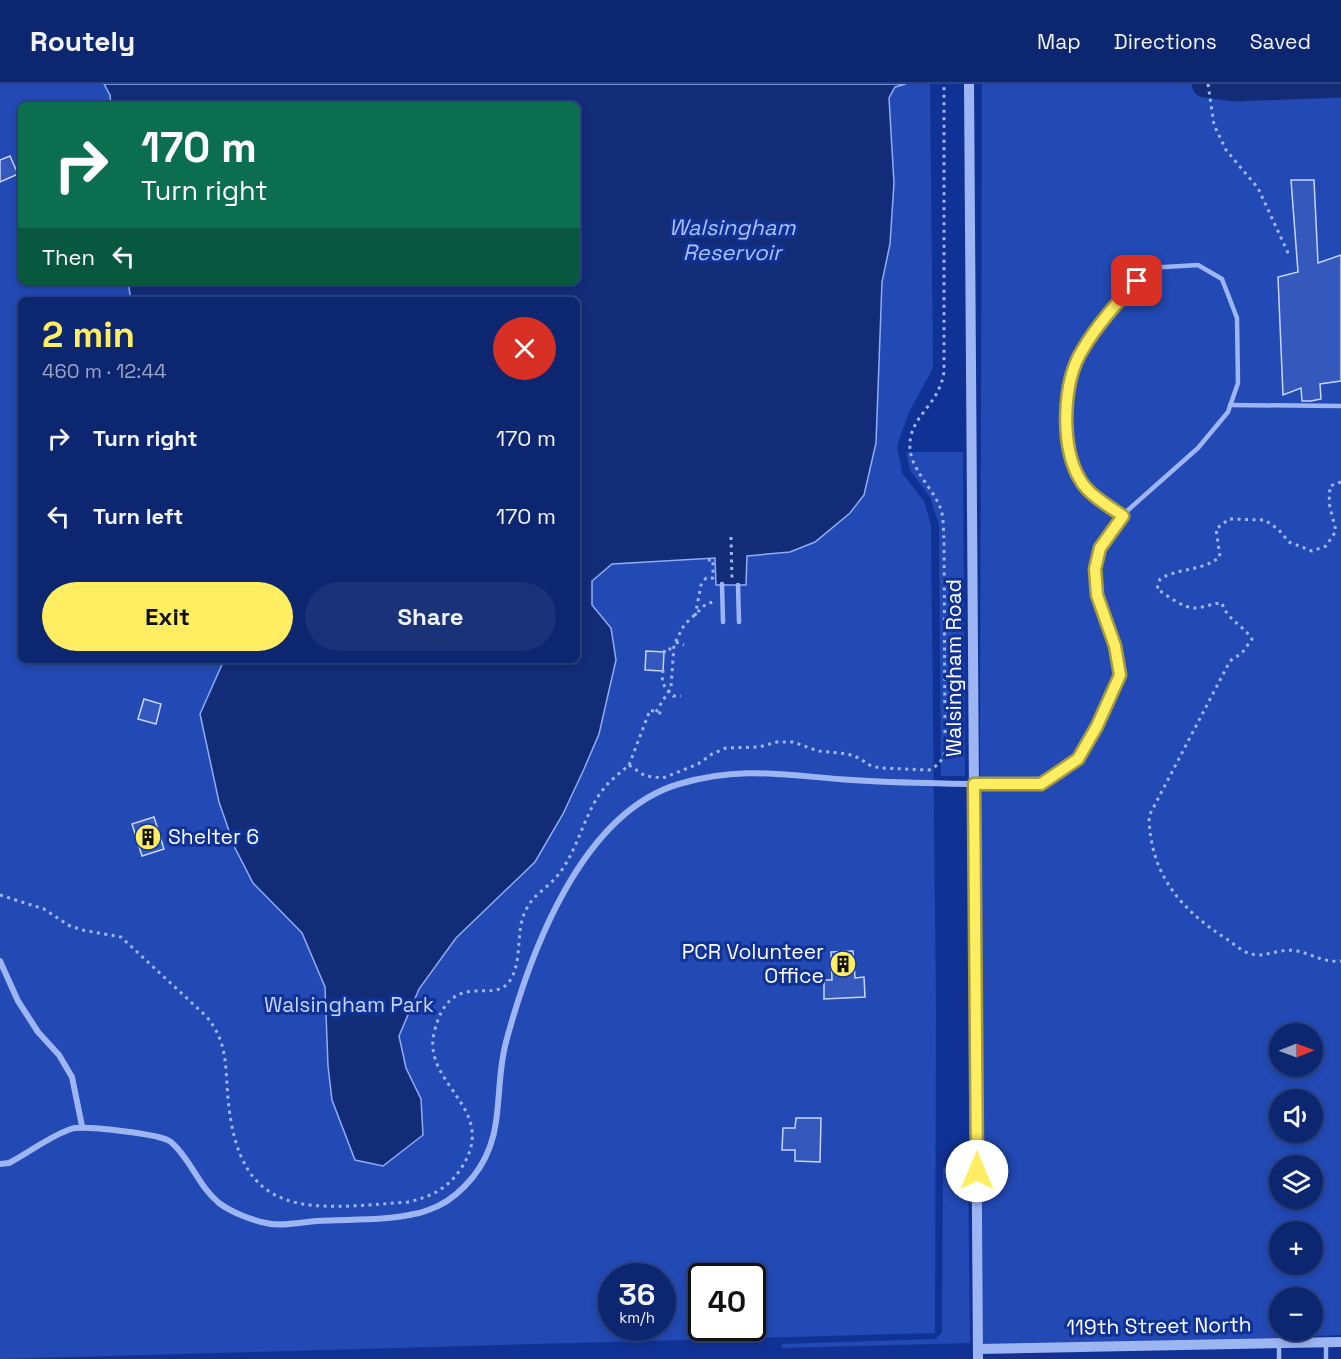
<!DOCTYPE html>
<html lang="en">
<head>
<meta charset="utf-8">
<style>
  :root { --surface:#0c2670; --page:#1a3278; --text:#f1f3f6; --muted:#9aa5c3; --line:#2c4383; --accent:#ffee61 }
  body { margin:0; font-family:"Space Grotesk",sans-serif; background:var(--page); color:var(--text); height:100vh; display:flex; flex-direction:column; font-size:22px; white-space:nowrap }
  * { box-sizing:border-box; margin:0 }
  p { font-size:20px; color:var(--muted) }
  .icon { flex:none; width:33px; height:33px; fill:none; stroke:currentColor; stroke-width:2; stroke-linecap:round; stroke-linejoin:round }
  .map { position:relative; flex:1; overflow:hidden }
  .details { position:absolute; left:18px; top:213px; width:562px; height:366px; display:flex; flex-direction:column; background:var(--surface); border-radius:9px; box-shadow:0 3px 9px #0003,0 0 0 2px var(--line) }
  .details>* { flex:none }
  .banner { position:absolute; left:18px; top:18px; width:562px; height:183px; border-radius:9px; box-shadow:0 3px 9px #0003,0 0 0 2px var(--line); background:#0b6e4f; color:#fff; overflow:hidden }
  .needle { width:39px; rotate:89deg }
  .buttons { position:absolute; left:1269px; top:939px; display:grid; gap:12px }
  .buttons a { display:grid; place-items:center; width:54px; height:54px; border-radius:50%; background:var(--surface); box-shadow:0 3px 9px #0003,0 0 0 2px var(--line); font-size:30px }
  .speed { position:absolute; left:598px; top:1179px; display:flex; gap:12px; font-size:30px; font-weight:700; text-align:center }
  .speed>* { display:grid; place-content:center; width:78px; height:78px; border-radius:50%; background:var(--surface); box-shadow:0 3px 9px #0003,0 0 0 2px var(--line); line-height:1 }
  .speed small { font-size:15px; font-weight:400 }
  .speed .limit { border:3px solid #111; border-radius:9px; background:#fff; color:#111 }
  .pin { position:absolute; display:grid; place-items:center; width:51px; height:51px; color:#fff; margin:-26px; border-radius:12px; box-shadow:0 3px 9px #0006 }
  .me { position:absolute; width:66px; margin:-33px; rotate:0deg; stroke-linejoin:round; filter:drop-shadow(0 0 4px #0008) }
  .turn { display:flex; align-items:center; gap:21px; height:126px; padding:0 24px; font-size:27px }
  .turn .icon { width:78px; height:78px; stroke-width:2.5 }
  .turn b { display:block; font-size:42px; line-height:51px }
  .then { display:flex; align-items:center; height:57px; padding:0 24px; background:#0003; gap:12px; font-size:22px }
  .round { display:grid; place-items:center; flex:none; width:63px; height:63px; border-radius:32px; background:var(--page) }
  .overview { display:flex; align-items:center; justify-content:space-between; height:102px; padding:0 24px }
  h1 { font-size:36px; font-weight:600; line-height:45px; color:var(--accent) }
  .primary-button { display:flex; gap:12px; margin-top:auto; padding:12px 24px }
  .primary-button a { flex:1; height:69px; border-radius:36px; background:var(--accent); color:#111; font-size:24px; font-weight:600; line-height:69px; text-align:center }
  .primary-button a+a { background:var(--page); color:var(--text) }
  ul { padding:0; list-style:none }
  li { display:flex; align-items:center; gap:18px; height:78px; padding:0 24px }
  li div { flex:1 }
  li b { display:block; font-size:22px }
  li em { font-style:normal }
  header { display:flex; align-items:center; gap:36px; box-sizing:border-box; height:84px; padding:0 30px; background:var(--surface); border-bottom:2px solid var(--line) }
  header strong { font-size:28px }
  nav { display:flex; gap:33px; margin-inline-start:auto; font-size:21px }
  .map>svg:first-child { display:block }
  .green { fill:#2249b4; fill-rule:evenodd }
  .water { fill:#132c78; stroke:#8fadf7; stroke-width:1.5 }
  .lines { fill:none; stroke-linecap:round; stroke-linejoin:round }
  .river { stroke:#132c78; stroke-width:27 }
  .building { fill:#3458bc; stroke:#c6d5fe; stroke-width:1.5 }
  .path { stroke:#9eb5f4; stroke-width:3; stroke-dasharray:3 4.5; stroke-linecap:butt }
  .service { stroke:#9eb5f4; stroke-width:4.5 }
  .minor { stroke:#9eb5f4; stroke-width:6 }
  .tertiary { stroke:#9eb5f4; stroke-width:10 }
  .route-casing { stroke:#a69b3f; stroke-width:15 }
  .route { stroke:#ffee61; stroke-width:10 }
  .labels { text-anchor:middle; stroke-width:6; stroke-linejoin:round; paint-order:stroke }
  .street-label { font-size:21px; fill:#fff; stroke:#103295 }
  .poi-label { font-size:21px; fill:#fff; stroke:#103295; text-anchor:start }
  .park-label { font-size:21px; fill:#c6d5fe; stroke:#103295 }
  .water-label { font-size:22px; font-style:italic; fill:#aac0fb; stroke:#103295 }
</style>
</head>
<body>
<header>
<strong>Routely</strong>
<nav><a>Map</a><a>Directions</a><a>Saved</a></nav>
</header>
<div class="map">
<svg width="1341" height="1275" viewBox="0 0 1341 1275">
  <rect width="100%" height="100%" fill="#103295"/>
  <!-- green -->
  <g class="green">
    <path d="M0,0h930l3,284 -24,44 -12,34 5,27 22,28 7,24 5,484 -1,324 -935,26zM21,21h557v177h-557zM21,216h557v360h-557zM612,1192h51v52h-51zM702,1192h51v52h-51z"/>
    <path d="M982,0h359v1251l-363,14zM1280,950h32v32h-32zM1280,1016h32v32h-32zM1280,1082h32v32h-32zM1280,1148h32v32h-32zM1280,1214h32v32h-32z"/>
    <path d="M906,368h57l2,324h-24l-2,-251 -9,-28 -20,-27z"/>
    <path d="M968,1079l2,180 -188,5v-4l153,-5 7,-6 1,-166z"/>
  </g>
  <!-- water -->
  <path class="water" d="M104,0h802l-11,3 -6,11 5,85 -4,61 -8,38 -6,161 -12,52 -14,18 -35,29 -25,10 -43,4 -1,29h-30l-1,-27 -103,6 -20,17v24l19,23 5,32 -17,74 -15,35 -21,45 -28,48 -79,76 -37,51 -20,47 7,32 15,31 2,36 -40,31 -28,-6 -23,-60 -4,-34 -3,-79 -23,-54 -49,-50 -18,-35 -16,-46 -19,-88 24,-54h354v-360h-447l-3,-18h450v-177h-467l-1,-10z"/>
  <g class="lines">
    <!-- river -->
    <path class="river" d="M1205,0l28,4 108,-4"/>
  </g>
  <!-- building -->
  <g class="building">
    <path d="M10,72l8,18 -18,8v-22z"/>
    <path d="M1291,96h23l4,83 23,-8v126l-21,3 1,15 -10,2h-9l-1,-13 -18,7 -5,-118 20,-5z"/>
    <path d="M646,567l18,1 -1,19 -18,-1z"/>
    <path d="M144,615l17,5 -5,20 -18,-5z"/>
    <path d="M154,733l10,32 -22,7 -10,-32z"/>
    <path d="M853,867l2,27 9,-1 1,20 -41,2v-19h8l-1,-28z"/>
    <path d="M796,1034h25l-1,44 -25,-1v-11h-13l1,-22h12z"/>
  </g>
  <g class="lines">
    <!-- path -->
    <g class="path">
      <path d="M1208,0l6,41 12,25 32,38 31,67"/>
      <path d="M1341,398l-11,4 -1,17 7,28 -10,15 -14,5 -23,-9 -11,-13 -13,-9 -36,-1 -13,10 4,28c-20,15 -39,10 -60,22l-3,10c11,7 23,17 36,19 8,1 19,-5 29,-5 5,17 21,22 30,36l-10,14 -12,8 -81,155c1,57 30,92 76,122 10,6 18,16 32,17 13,0 26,-7 40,-4 15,3 27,12 44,10"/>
      <path d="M731,453l1,43"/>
      <path d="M695,532l6,-31 5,-7h7v-18h-5"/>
      <path d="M676,558l8,3"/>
      <path d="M664,569l1,-4h8"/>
      <path d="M663,586l-1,13 11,13h8"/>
      <path d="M656,628l15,-25 3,-42 10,-20 22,-21 7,-2"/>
      <path d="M629,681l21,-55 13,4"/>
      <path d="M0,811l44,14 24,16 14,5 39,7 85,79c22,26 19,49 22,82 11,125 82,111 180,104 22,-5 39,-13 52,-32 42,-61 -38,-84 -26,-137 16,-66 58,-28 75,-51 15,-21 5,-52 18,-74 7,-14 22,-21 31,-33 21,-26 26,-63 47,-88 7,-8 16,-15 24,-22l16,11 18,2 35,-14 14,-10 14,-6 33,-1 18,-5h16l25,9 30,3 11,4 12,8 10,2 48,2c10,-5 13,-9 16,-19l-1,-212c-1,-10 0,-23 -4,-32 -10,-24 -36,-43 -29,-71 5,-23 28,-33 33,-64v-288"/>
    </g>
    <!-- service -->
    <g class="service">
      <path d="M1230,321l111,1"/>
      <path d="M722,500l1,38"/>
      <path d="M738,501l1,37"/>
      <path d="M974,700h67l37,-25 19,-33 23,-51 -5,-29 -18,-51 -2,-26 5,-22 27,-36 71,-63 30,-36 10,-29 -1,-65 -15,-39 -24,-14 -50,3c-18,20 -56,60 -67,83 -18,38 -23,93 0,130 8,14 29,26 42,35"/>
      <path d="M1326,1258v17"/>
      <path d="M1279,1259v16"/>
    </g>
    <!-- minor -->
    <g class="minor">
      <path d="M0,877l18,40 20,31 21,23 13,22 10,49"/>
      <path d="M0,1080l9,-1c21,-11 41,-27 62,-34 11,-4 91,5 100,13 20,17 27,44 48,61 12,9 32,17 47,20 15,4 36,-1 51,-2 32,-2 67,0 97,-7 8,-1 17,-5 24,-8 15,-7 25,-17 35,-29 34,-43 20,-86 33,-135 24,-89 75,-229 173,-258 63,-19 110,-8 173,-4 40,3 81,3 122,4"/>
    </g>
    <!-- tertiary -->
    <g class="tertiary">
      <path d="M969,0l9,1275"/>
      <path d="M978,1265l363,-7"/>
    </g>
  </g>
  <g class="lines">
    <defs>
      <path id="route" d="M977,1087l-3,-387h67l37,-25 19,-33 23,-51 -5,-29 -18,-51 -2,-26 5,-21 23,-32c-13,-9 -34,-21 -42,-35 -21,-33 -19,-99 2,-132 14,-24 35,-47 54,-68"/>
    </defs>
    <!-- route casing -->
    <use href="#route" class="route-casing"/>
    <!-- route -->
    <use href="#route" class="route"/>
  </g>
  <!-- icons -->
  <defs>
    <symbol id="building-disc" viewBox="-11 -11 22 22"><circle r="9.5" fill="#ffee61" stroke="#103295"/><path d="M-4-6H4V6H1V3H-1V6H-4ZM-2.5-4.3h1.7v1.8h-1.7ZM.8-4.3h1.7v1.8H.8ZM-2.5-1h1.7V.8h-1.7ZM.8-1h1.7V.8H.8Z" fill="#111"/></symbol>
  </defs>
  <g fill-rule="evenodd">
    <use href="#building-disc" x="133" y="738" width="30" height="30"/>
    <use href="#building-disc" x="828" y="865" width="30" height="30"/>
  </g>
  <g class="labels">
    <!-- street labels -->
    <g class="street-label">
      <text transform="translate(954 584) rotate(-90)" y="7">Walsingham Road</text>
      <text transform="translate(1159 1242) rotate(-1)" y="7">119th Street North</text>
    </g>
    <!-- poi labels -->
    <g class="poi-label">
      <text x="168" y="760">Shelter 6</text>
      <text x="824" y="875" text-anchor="end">PCR Volunteer<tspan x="824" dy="24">Office</tspan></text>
    </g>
    <!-- park labels -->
    <g class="park-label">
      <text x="349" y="928">Walsingham Park</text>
    </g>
    <!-- water labels -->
    <g class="water-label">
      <text x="732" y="151">Walsingham<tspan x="732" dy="25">Reservoir</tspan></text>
    </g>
  </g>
</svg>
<div class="buttons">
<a><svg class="needle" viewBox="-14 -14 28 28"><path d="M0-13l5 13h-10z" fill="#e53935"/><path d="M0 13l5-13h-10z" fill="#9aa5c3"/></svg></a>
<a><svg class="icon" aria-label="sound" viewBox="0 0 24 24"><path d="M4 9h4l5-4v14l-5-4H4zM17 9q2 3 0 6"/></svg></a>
<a><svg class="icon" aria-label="layers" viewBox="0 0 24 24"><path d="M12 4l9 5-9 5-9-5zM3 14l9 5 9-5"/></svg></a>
<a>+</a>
<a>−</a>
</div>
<div class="speed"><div>36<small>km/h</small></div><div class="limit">40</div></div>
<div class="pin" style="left:1137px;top:197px;background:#d93025"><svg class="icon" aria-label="arrive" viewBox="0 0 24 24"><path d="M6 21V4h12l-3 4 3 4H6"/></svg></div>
<svg class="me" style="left:977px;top:1087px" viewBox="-20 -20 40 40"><circle r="19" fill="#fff"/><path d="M0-13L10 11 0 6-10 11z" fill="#ffee61"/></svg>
<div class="banner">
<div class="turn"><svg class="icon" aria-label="right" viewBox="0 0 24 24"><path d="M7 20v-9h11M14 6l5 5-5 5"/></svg><div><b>170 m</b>Turn right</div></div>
<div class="then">Then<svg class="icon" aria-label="left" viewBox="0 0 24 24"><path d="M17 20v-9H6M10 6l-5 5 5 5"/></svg></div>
</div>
<section class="details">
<div class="overview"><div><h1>2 min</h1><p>460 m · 12:44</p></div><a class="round" style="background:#d93025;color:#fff"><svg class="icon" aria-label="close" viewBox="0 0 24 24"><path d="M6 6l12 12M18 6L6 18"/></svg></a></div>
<ul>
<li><svg class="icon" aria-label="right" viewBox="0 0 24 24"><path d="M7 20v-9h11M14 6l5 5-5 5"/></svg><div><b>Turn right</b></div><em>170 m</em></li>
<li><svg class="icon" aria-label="left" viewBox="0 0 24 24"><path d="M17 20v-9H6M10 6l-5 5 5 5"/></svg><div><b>Turn left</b></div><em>170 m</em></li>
</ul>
<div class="primary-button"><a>Exit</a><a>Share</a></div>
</section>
</div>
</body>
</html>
